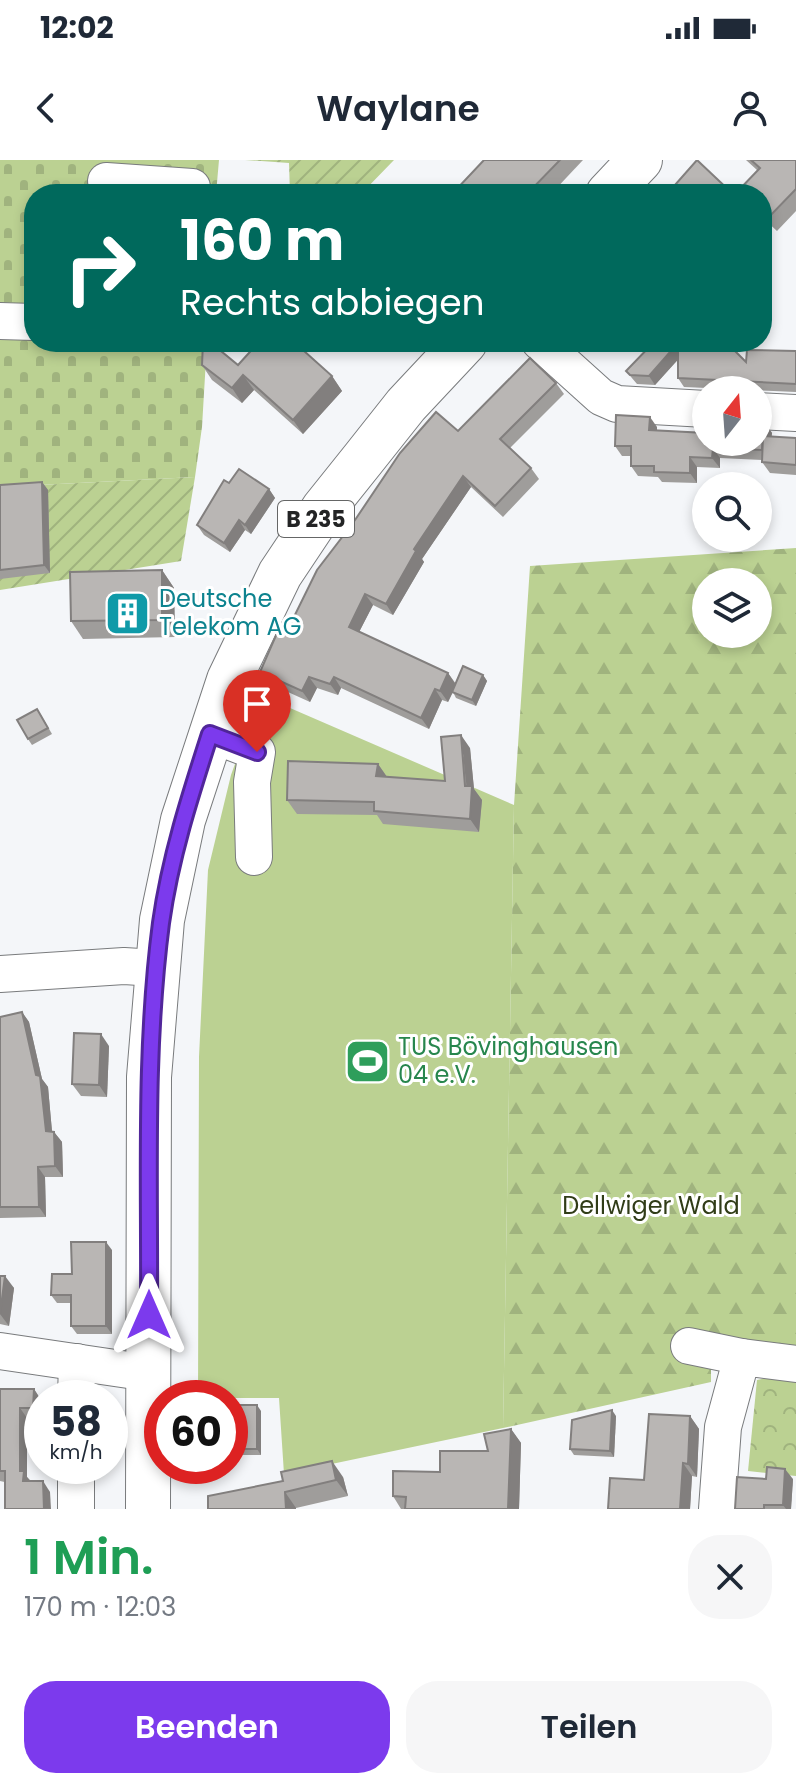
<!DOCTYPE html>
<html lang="de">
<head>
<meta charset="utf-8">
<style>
  :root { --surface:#fff; --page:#f6f6f7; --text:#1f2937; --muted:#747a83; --accent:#7c3aed }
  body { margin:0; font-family:Poppins,sans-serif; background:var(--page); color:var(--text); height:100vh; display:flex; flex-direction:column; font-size:30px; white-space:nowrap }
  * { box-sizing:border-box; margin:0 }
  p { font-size:26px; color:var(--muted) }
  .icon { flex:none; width:44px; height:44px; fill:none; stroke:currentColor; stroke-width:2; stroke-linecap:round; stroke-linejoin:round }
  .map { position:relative; height:1349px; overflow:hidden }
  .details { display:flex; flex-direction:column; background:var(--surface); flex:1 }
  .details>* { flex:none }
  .hud { position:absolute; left:24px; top:24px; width:748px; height:168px; border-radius:32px; box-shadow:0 4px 12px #0003; background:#00695c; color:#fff; overflow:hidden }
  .needle { width:52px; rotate:17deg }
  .tools { position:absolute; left:692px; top:216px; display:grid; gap:16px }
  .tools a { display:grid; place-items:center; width:80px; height:80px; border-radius:50%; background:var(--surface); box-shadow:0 4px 12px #0003; font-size:40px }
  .speed { position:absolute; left:24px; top:1220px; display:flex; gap:16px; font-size:40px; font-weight:700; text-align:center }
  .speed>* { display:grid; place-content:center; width:104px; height:104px; border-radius:50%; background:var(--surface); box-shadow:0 4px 12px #0003; line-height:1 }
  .speed small { font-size:20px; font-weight:400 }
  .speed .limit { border:12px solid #d22; background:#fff; color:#111 }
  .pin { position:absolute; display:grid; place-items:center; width:68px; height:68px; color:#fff; margin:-82px -34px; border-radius:50% 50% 50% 0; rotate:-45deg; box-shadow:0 0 8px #0007 }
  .pin .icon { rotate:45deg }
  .me { position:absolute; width:88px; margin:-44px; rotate:0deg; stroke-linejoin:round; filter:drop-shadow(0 0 6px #0008) }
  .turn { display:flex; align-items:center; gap:28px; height:168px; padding:0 24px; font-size:36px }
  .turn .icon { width:104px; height:104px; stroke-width:2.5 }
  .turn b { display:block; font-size:56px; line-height:68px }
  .round { display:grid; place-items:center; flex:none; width:84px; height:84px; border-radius:32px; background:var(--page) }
  .head { display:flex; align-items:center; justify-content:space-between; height:136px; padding:0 24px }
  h1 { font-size:48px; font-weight:600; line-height:60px; color:#1e9e55 }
  .cta { display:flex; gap:16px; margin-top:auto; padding:16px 24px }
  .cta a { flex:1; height:92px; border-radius:32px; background:var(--accent); color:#fff; font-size:32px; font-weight:600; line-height:92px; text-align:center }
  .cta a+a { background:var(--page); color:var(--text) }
  .status { display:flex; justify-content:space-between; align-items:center; height:56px; padding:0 40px; background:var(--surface); direction:ltr }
  .status svg { height:22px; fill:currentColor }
  header { display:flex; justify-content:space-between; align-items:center; height:104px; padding:0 24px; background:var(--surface); font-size:36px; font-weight:600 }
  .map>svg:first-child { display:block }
  .forest { fill:url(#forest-firs); fill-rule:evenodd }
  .cemetery { fill:url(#cemetery-stones) }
  .park { fill:url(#park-crowns) }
  .garden { fill:url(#garden-furrows) }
  .pitch { fill:#bbd192 }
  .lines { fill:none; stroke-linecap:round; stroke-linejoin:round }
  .minor-casing { stroke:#797b7d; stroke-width:38 }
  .major-casing { stroke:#797b7d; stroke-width:46 }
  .minor { stroke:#fff; stroke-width:36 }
  .major { stroke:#fff; stroke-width:44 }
  .wall { fill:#9f9d9b }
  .shaded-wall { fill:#827f7e }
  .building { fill:#b9b6b4; stroke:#827f7e; stroke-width:2 }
  .route-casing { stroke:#51269a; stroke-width:20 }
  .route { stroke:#7c3aed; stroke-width:14 }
  .labels { text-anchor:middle; stroke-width:6; stroke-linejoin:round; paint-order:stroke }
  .shield { fill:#fff; stroke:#656666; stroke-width:2 }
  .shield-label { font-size:22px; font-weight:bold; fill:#232425 }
  .culture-label { font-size:24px; fill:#0d838f; stroke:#fff; text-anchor:start }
  .leisure-label { font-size:24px; fill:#27864d; stroke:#fff; text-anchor:start }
  .park-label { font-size:24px; fill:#303c17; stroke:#fff }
</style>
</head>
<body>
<div class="status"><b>12:02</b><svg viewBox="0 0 49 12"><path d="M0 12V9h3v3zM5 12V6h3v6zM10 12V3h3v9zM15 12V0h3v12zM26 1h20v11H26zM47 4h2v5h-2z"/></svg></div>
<header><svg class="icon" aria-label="back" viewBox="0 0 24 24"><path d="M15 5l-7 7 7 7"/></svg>Waylane<svg class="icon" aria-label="person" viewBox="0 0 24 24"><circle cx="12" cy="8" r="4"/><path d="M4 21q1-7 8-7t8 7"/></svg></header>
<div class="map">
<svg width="796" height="1349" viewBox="0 0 796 1349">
  <defs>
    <pattern id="forest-firs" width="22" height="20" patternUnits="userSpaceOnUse" patternTransform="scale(2)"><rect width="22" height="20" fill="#bbd192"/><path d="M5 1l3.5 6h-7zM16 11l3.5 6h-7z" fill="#a0b37e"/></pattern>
    <pattern id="cemetery-stones" width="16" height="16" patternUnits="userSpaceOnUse" patternTransform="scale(2)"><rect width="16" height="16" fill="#bbd192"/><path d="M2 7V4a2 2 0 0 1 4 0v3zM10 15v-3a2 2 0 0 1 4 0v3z" fill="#a0b37e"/></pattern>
    <pattern id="park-crowns" width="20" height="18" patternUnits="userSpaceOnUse" patternTransform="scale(2)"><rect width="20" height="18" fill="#bbd192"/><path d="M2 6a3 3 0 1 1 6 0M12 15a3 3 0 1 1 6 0" fill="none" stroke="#a0b37e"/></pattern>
    <pattern id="garden-furrows" width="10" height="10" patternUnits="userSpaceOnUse" patternTransform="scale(2)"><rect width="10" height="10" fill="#bbd192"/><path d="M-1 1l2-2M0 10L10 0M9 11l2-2" fill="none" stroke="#a0b37e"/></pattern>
  </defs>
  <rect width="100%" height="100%" fill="#f4f6f9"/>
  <!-- forest -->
  <path class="forest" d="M796,388v806l-85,-15v43l-208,46 11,-623 16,-239zM706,422h52v52h-52z"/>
  <!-- cemetery -->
  <path class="cemetery" d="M0,0h219l-3,34h-182v148h173l-5,85 -7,50 -195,10z"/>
  <!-- park -->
  <path class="park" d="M776,1216l20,3v97l-48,-5 9,-91z"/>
  <!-- garden -->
  <g class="garden">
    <path d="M245,0h149l-33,34h-71l-1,-31z"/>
    <path d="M195,317l-14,84 -181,29v-103z"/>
  </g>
  <!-- pitch -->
  <path class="pitch" d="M260,535l254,110 -11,623 -219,46 -5,-76h-81l1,-341 9,-187 23,-95z"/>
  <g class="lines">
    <defs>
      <g id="minor">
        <path d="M106,21l86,6"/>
        <path d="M0,161l34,1"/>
        <path d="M540,182l61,55 16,7 89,5"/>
        <path d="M758,251l38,2"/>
        <path d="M210,574l47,18 -5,30 2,75"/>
        <path d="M0,814l124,-8 32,2"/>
        <path d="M689,1186l53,11"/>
        <path d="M0,1191l149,22"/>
        <path d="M76,1238l1,-36"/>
        <path d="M76,1349v-43"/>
        <path d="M717,1349l6,-82 19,-70 54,7"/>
      </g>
      <g id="major">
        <path d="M608,34l32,-34"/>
        <path d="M148,1349l1,-432 13,-157 21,-100 46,-140 51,-106 44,-66 40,-50 42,-53 59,-63"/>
      </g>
    </defs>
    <!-- minor casing -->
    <use href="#minor" class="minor-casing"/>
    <!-- major casing -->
    <use href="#major" class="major-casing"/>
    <!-- minor -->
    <use href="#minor" class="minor"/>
    <!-- major -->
    <use href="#major" class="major"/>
  </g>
  <!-- wall -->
  <g class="wall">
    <path d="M484,0h99l-32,34h-99z"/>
    <path d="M746,0h50v51l-19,20 -15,-14v-23l-5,-24z"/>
    <path d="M654,182l92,20 50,-11v41l-112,-5 -6,-9v-19l-23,26 -18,-1 -11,-13z"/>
    <path d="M202,205h36l94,11 10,15 -39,43 -49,-44 -12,13 -30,-23z"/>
    <path d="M556,223l8,11 -54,54 21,20 8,11 -36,38 -32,-30 -49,72 2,3 -31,53 -20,-10 -14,27 89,41 8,11 27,-9 4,6 -11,25 -20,-8 -3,-6 -5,10 -6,-2 -13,29 -88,-41 -3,7 -21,-7 -7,14 -42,-19 -8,-11 29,-45 169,-196z"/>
    <path d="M764,262l8,11 -1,4 25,1v37l-26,-2 -8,-11v-2l-42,-2v10l-23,-1v16l-35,-1 -4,-5 -20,-1 -7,-10v-10h-9l-7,-10 42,-19v3l49,12z"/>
    <path d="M42,322l6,8 2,83 -50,6v-94z"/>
    <path d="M229,323l40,6 6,9 -24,36 -6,-4 -15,22 -26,-17 -7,-10z"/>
    <path d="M162,410l12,18 1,49 -92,2 -12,-18z"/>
    <path d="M41,555l11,19 -20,11 -4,-6z"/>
    <path d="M470,588l4,41 8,11 -3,32 -96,-8 -6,-9 -80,-1 -10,-14 91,-36 9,13 58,4z"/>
    <path d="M22,852l7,10 13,57 6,8 4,45h2l8,10 1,35h-18l1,40 -46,1v-201z"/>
    <path d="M109,886l-2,51 -26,-1 -9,-12z"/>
    <path d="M112,1090v84h-35l-6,-8v-23h-14l-6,-8 21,-21z"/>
    <path d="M0,1116l14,12 -5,38 -9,-2z"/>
    <path d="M0,1229h34l7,11 -1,18h-13v59l4,4 19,11 -50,-11z"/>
    <path d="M230,1245l31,6v44h-31z"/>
    <path d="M616,1256l-2,41 -40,-2 -4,-6z"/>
    <path d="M690,1256l9,13 -2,48 -5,-1 -2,33h-82l36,-29z"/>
    <path d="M511,1269l10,14 -2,66h-118l-8,-13 47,-24 48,-21z"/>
    <path d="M343,1317l5,19 -52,12v1h-88z"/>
    <path d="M766,1319h27l-2,30h-56z"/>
  </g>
  <!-- shaded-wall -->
  <g class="shaded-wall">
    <path d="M590,182h14l-8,9z"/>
    <path d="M678,183l7,9 -30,33 -6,-9z"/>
    <path d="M243,215l11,15 -12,13 -10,-15z"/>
    <path d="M332,216l10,15 -39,43 -10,-14z"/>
    <path d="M650,257l7,10v13l-8,-10z"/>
    <path d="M764,262l8,11 -3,28 -7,-11z"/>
    <path d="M713,288l7,10v10l-8,-10z"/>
    <path d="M690,297l7,10v16l-7,-10z"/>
    <path d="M463,316l8,11 -49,72 2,3 -31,53 -7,-11 28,-55z"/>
    <path d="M42,322l6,8 2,83 -6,-8z"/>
    <path d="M269,329l6,9 -24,36 -6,-9z"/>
    <path d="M239,360l6,10 -15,22 -6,-9z"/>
    <path d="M162,410l12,18 1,49 -13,-17z"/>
    <path d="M365,434l8,11 -17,33 -7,-11z"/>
    <path d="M448,513l8,12 -8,17 -8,-11z"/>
    <path d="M483,515l4,6 -11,25 -4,-6z"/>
    <path d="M309,517l8,11 -7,14 -8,-11z"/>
    <path d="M334,517l7,11 -3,7 -8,-11z"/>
    <path d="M435,529l7,11 -13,29 -8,-11z"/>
    <path d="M461,575l9,13 4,41 8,11 -3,32 -9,-13z"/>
    <path d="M378,604l9,13 -11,-1z"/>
    <path d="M22,852l7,10 13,57 6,8 5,55 -7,-11 -10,-56z"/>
    <path d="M101,874l8,12 -2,51 -8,-12z"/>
    <path d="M54,972l8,10 1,35 -8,-11z"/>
    <path d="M38,1007l7,10 1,40 -7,-10z"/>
    <path d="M106,1082l6,8v84l-6,-8z"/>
    <path d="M5,1116l9,12 -5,38 -9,-12z"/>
    <path d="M34,1229l7,11 -1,18 -7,-10z"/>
    <path d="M257,1245l4,6v44l-4,-6z"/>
    <path d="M20,1248l7,10v59l4,5 -8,-1 -3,-10z"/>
    <path d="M612,1250l4,6 -2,41 -4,-6z"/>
    <path d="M690,1256l9,13 -2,48 -9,-13z"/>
    <path d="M511,1269l10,14 -2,66h-11z"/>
    <path d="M332,1301l11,16 5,19 -12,-16z"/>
    <path d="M683,1303l9,13 -2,33h-10z"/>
    <path d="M785,1309l8,10 -2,30h-5l-3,-4z"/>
    <path d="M43,1321l7,11 1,17h-7z"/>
    <path d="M285,1332l11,16v1h-10z"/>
  </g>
  <!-- building -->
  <g class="building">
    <path d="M484,0h76l-33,34h-75z"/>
    <path d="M697,0l36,34h-66z"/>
    <path d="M751,0h45v29l-28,29 -6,-5v-19h-27l25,-26z"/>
    <rect x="107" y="30" width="62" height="4"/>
    <path d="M203,182h7l28,23 21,-23h24l3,2 2,-2h6l38,34 -39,44 -50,-45 -11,13 -30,-23z"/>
    <path d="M654,182h72l20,20 1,-12 49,1v33l-118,-6v-35l-29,33 -19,-1 -4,-4z"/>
    <path d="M530,198l26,25 -56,56 31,29 -36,38 -32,-30 -49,73 2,2 -30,53 -21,-10 -16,33 99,46 -8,18 -5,-2 -14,29 -87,-41 -4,7 -21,-7 -7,14 -42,-19 21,-48 8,3 28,-57 36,-47 47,-70 36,-41 22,19z"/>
    <path d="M616,255l34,2 -1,13 57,3v9h52v-20h6l-2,28 -49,-2 -1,10 -22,-1v16l-36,-1v-6h-23v-20h-16z"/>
    <path d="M763,276l33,2v27l-34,-3z"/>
    <path d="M239,309l30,20 -24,36 -6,-5 -15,23 -27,-18 27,-45 5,3z"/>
    <path d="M42,322l2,83 -44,5v-85z"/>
    <path d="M162,410v50l-91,1 -1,-49z"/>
    <path d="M463,506l20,9 -11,25 -20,-8z"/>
    <path d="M37,549l11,19 -20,11 -11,-19z"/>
    <path d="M461,575l4,51h7l-2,33 -96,-8v-9l-87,-2 1,-39 90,3 -2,12 69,5 -4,-44z"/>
    <path d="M22,852l14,63 4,1 6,55 8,1 1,34 -17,1 1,40h-39v-190z"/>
    <path d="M74,873l27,1 -2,51 -27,-1z"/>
    <path d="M71,1082h35v84h-35v-31h-20l1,-21h20z"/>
    <path d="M0,1116h5l-5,38z"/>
    <path d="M0,1229h34l-1,19h-13v63h4l-1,10h20l1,28h-39v-38h-5z"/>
    <rect x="230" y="1245" width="27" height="44"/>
    <path d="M612,1250l-2,41 -40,-2 2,-29z"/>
    <path d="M649,1254l41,2 -2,48 -5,-1 -3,46h-72l2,-31 34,2z"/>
    <path d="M511,1269l-3,80h-103l1,-12 -13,-1v-25l47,1v-21h48l-4,-17z"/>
    <path d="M332,1301l4,19 -51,12 1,17h-78v-13l75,-15 -2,-9z"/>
    <path d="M767,1307l18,2 -2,36h-19v4h-29l2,-32 29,2z"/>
  </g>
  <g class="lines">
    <defs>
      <path id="route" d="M149,1155c1,-131 -5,-262 12,-392 9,-65 29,-127 49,-189l47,18"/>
    </defs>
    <!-- route casing -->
    <use href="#route" class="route-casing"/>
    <!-- route -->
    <use href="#route" class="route"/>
  </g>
  <!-- icons -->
  <defs>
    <symbol id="building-square" viewBox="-11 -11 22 22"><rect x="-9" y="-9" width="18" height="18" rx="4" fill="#0f9aa8" stroke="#fff"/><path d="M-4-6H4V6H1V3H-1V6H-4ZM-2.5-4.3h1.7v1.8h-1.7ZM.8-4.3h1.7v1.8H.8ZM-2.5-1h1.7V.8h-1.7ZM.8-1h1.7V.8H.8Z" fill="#fff"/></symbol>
    <symbol id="stadium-square" viewBox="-11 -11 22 22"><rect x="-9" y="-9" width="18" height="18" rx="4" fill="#2e9e5b" stroke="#fff"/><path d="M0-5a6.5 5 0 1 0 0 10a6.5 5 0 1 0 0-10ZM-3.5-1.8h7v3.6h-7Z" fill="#fff"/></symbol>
  </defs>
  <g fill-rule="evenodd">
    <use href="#building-square" x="102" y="428" width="51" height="51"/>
    <use href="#stadium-square" x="342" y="876" width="51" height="51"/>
  </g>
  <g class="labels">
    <!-- shield labels -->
    <rect class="shield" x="278" y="341" width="76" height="36" rx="6"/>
    <g class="shield-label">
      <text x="316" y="367">B 235</text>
    </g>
    <!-- culture labels -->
    <g class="culture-label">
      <text x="159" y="447">Deutsche<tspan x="159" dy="28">Telekom AG</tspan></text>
    </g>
    <!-- leisure labels -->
    <g class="leisure-label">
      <text x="398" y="895">TUS Bövinghausen<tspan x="398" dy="28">04 e.V.</tspan></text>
    </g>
    <!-- park labels -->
    <g class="park-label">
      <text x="651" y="1054">Dellwiger Wald</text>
    </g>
  </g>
</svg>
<div class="tools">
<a><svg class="needle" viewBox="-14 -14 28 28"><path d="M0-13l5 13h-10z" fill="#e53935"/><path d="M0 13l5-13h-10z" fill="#747a83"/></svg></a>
<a><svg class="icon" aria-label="search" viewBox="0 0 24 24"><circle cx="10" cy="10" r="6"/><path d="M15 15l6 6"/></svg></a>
<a><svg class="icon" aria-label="layers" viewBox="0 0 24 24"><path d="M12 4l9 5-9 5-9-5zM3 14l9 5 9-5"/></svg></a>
</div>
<div class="speed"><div>58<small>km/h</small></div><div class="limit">60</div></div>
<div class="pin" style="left:257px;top:592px;background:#d93025"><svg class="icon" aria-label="arrive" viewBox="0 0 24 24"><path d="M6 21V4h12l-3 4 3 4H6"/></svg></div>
<svg class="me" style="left:149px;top:1155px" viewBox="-20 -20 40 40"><path d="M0-17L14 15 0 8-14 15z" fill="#7c3aed" stroke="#fff" stroke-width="4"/></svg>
<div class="hud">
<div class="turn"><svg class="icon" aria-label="right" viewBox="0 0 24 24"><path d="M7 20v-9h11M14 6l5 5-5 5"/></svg><div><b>160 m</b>Rechts abbiegen</div></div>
</div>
</div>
<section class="details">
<div class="head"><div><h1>1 Min.</h1><p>170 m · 12:03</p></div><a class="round"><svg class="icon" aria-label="close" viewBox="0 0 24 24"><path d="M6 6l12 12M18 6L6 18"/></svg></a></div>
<div class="cta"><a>Beenden</a><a>Teilen</a></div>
</section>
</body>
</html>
